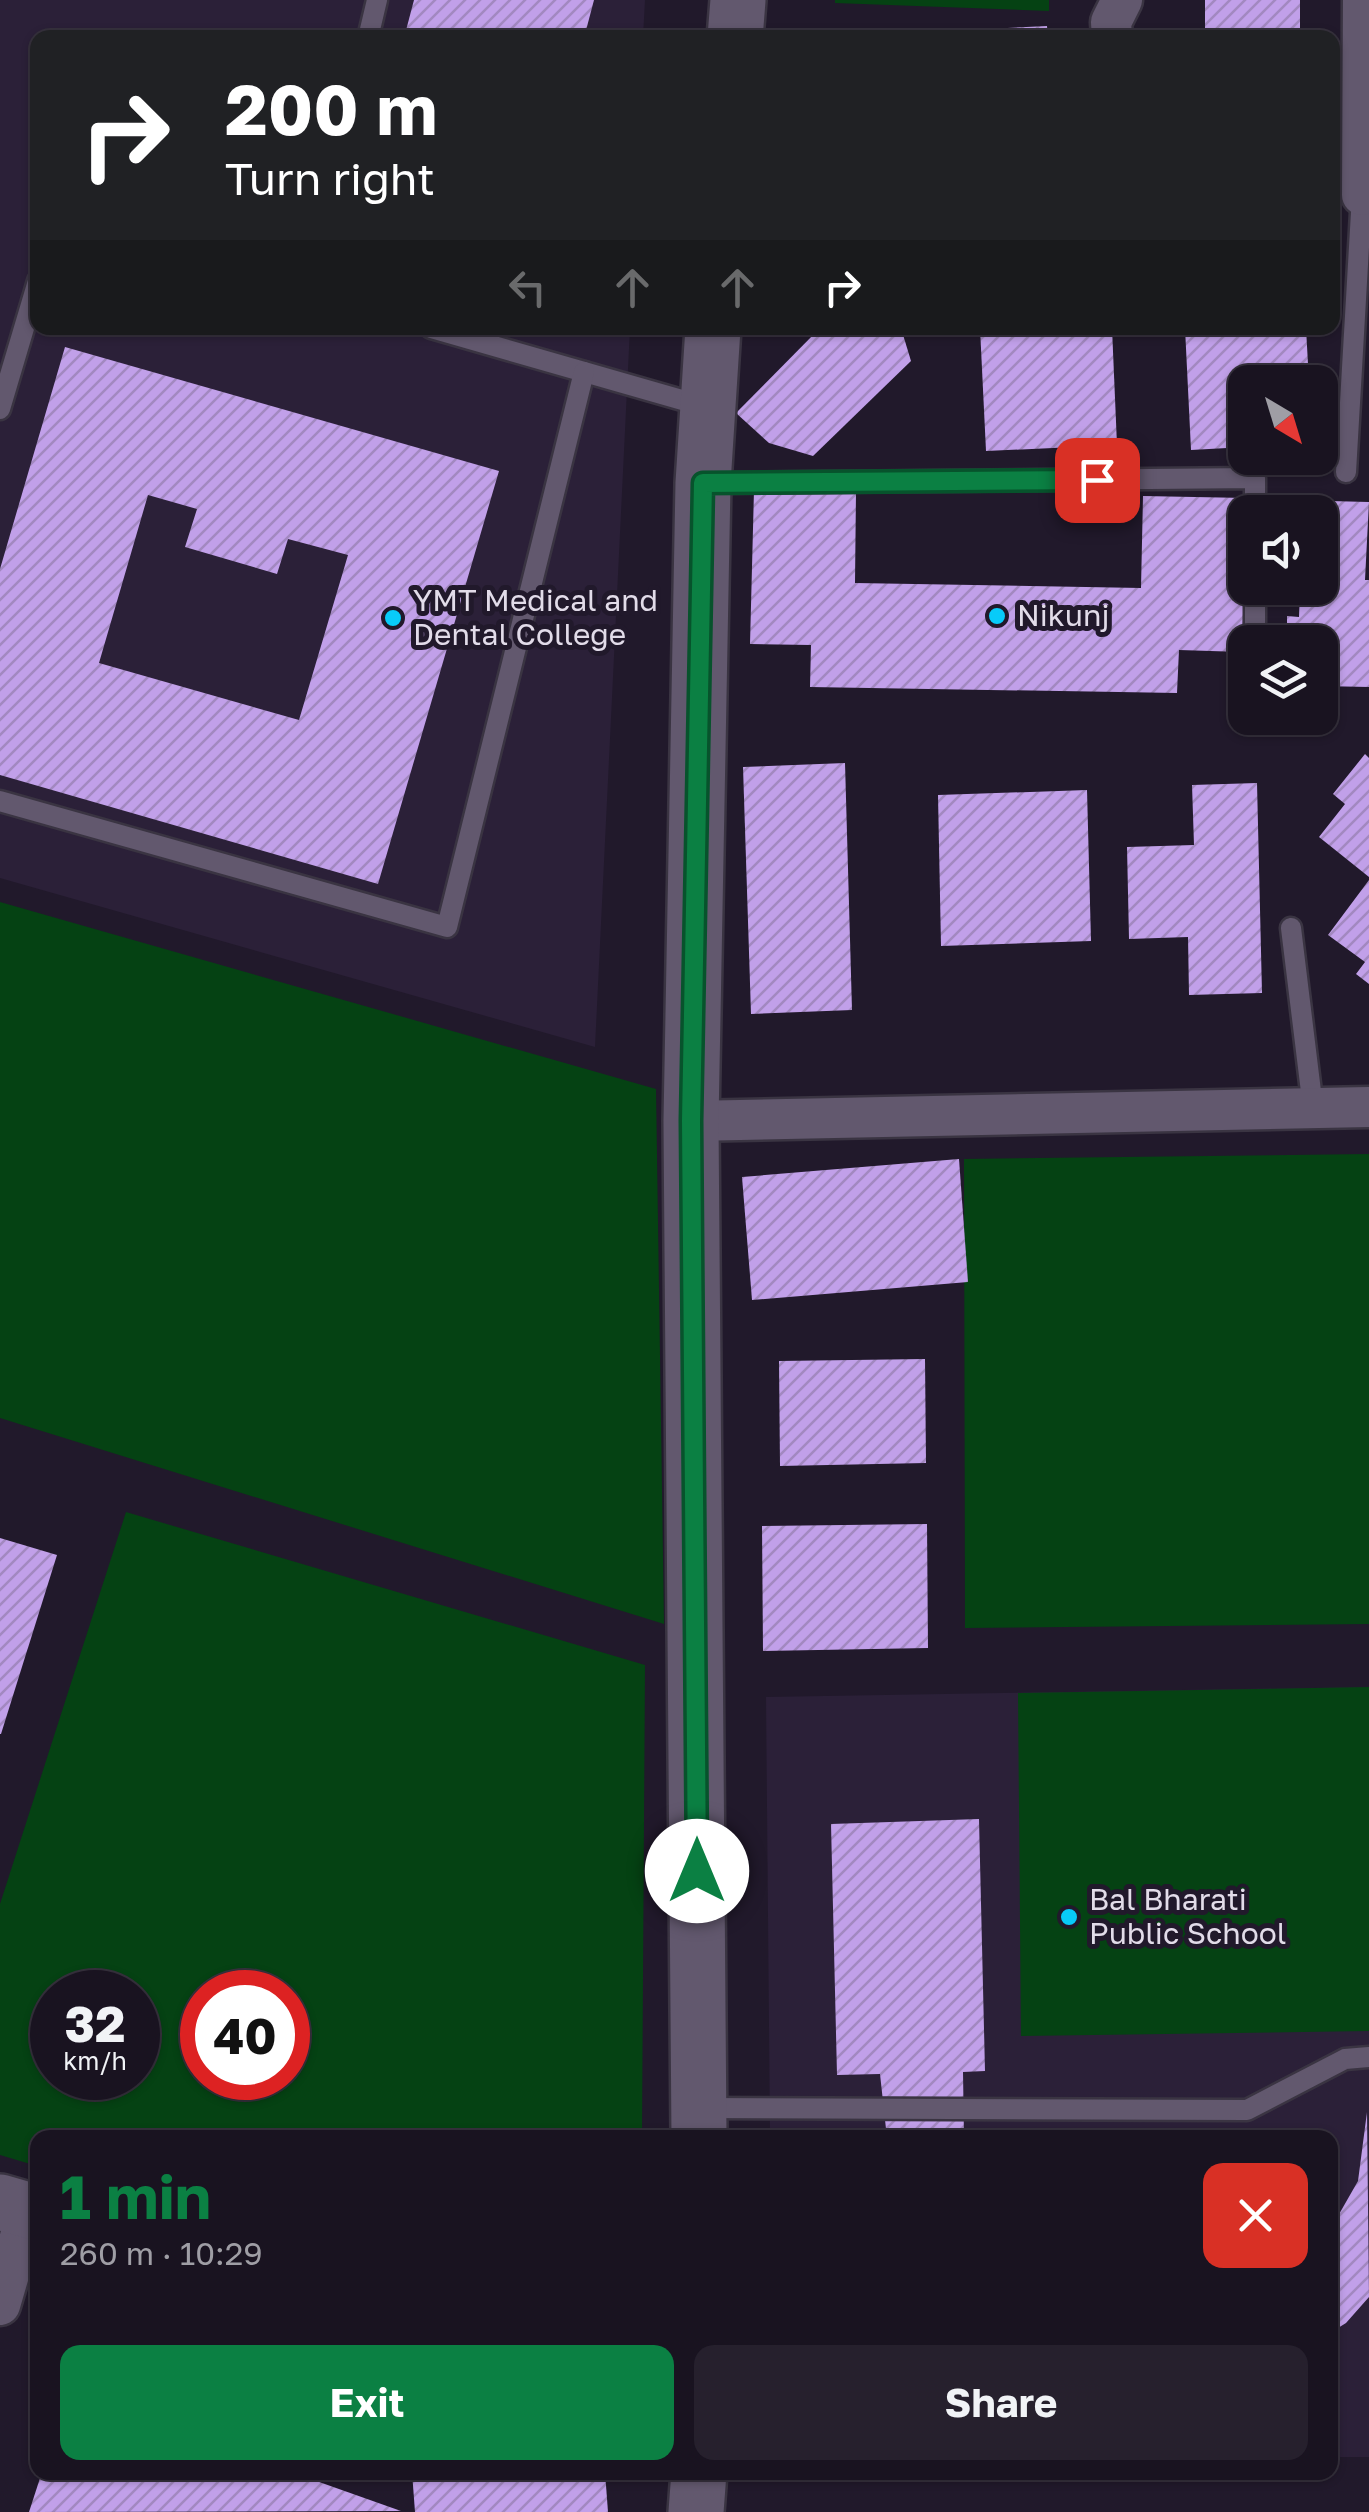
<!DOCTYPE html>
<html lang="en">
<head>
<meta charset="utf-8">
<style>
  :root { --surface:#191320; --page:#26202d; --text:#f1f3f6; --muted:#9f9ea5; --line:#37323e; --accent:#0b8043 }
  body { margin:0; font-family:"Golos Text",sans-serif; background:var(--page); color:var(--text); height:100vh; display:flex; flex-direction:column; font-size:38px; white-space:nowrap }
  * { box-sizing:border-box; margin:0 }
  p { font-size:32px; color:var(--muted) }
  .icon { flex:none; width:55px; height:55px; fill:none; stroke:currentColor; stroke-width:2; stroke-linecap:round; stroke-linejoin:round }
  .map { position:relative; flex:1; overflow:hidden }
  .drawer { position:absolute; left:30px; top:2130px; width:1308px; height:350px; display:flex; flex-direction:column; background:var(--surface); border-radius:20px; box-shadow:0 2px 8px #0004,0 0 0 2px var(--line) }
  .drawer>* { flex:none }
  .top-card { position:absolute; left:30px; top:30px; width:1310px; height:305px; border-radius:20px; box-shadow:0 2px 8px #0004,0 0 0 2px var(--line); background:#202124; color:#fff; overflow:hidden }
  .needle { width:65px; rotate:142deg }
  .tools { position:absolute; left:1228px; top:365px; display:grid; gap:20px }
  .tools a { display:grid; place-items:center; width:110px; height:110px; border-radius:20px; background:var(--surface); box-shadow:0 2px 8px #0004,0 0 0 2px var(--line); font-size:50px }
  .speed { position:absolute; left:30px; top:1970px; display:flex; gap:20px; font-size:50px; font-weight:700; text-align:center }
  .speed>* { display:grid; place-content:center; width:130px; height:130px; border-radius:50%; background:var(--surface); box-shadow:0 2px 8px #0004,0 0 0 2px var(--line); line-height:1 }
  .speed small { font-size:25px; font-weight:400 }
  .speed .limit { border:15px solid #d22; background:#fff; color:#111 }
  .pin { position:absolute; display:grid; place-items:center; width:85px; height:85px; color:#fff; margin:-42px; border-radius:20px; box-shadow:0 5px 15px #0006 }
  .me { position:absolute; width:110px; margin:-55px; rotate:0deg; stroke-linejoin:round; filter:drop-shadow(0 0 8px #0008) }
  .turn { display:flex; align-items:center; gap:35px; height:210px; padding:0 30px; font-size:45px }
  .turn .icon { width:130px; height:130px; stroke-width:2.5 }
  .turn b { display:block; font-size:70px; line-height:85px }
  .lanes { display:flex; align-items:center; height:95px; padding:0 30px; background:#0003; justify-content:center; gap:50px; direction:ltr }
  .lanes .off { opacity:.35 }
  .round { display:grid; place-items:center; flex:none; width:105px; height:105px; border-radius:20px; background:var(--page) }
  .summary { display:flex; align-items:center; justify-content:space-between; height:170px; padding:0 30px }
  h1 { font-size:60px; font-weight:700; line-height:75px; color:var(--accent) }
  .cta { display:flex; gap:20px; margin-top:auto; padding:20px 30px }
  .cta a { flex:1; height:115px; border-radius:20px; background:var(--accent); color:#fff; font-size:40px; font-weight:700; line-height:115px; text-align:center }
  .cta a+a { background:var(--page); color:var(--text) }
  .map>svg:first-child { display:block }
  .built { fill:#2b2038 }
  .green { fill:#054213; fill-rule:evenodd }
  .building { fill:url(#building-hatch); fill-rule:evenodd }
  .lines { fill:none; stroke-linecap:round; stroke-linejoin:round }
  .lane-casing { stroke:#3a3442; stroke-width:25 }
  .street-casing { stroke:#3a3442; stroke-width:45 }
  .secondary-casing { stroke:#3a3442; stroke-width:60 }
  .lane { stroke:#62586e; stroke-width:20 }
  .street { stroke:#62586e; stroke-width:40 }
  .secondary { stroke:#62586e; stroke-width:55 }
  .route-casing { stroke:#07532c; stroke-width:25 }
  .route { stroke:#0b8043; stroke-width:18 }
  .poi-dot { fill:#08cbf9; stroke:#21192b; stroke-width:4 }
  .labels { text-anchor:middle; stroke-width:10; stroke-linejoin:round; paint-order:stroke }
  .poi-label { font-size:30px; fill:#e2dce9; stroke:#21192b; text-anchor:start }
</style>
</head>
<body>
<div class="map">
<svg width="1369" height="2512" viewBox="0 0 1369 2512">
  <defs>
    <pattern id="building-hatch" width="6" height="6" patternUnits="userSpaceOnUse" patternTransform="scale(2.5)"><rect width="6" height="6" fill="#c1a0e9"/><path d="M-1 1l2-2M0 6l6-6M5 7l2-2" fill="none" stroke="#a288c0"/></pattern>
  </defs>
  <rect width="100%" height="100%" fill="#21192b"/>
  <!-- built -->
  <g class="built">
    <path d="M0,0h645l-2,37 -605,1v290h592l-35,719 -595,-169z"/>
    <path d="M1369,1687v770h-39v-319l-560,-1 -4,-440z"/>
  </g>
  <!-- green -->
  <g class="green">
    <path d="M835,0h214v11l-214,-8z"/>
    <path d="M0,902l656,187 8,535 -664,-206z"/>
    <path d="M1369,1154v470l-404,4 -1,-469z"/>
    <path d="M126,1512l519,153 -3,472 -604,1 -1,28 -37,-11v-251zM138,1992v86h-86v-86zM288,1992v86h-86v-86z"/>
    <path d="M1369,1687v344l-348,5 -3,-343z"/>
  </g>
  <!-- building -->
  <g class="building">
    <path d="M414,0h180l-10,38h-180z"/>
    <rect x="1205" y="0" width="95" height="38"/>
    <path d="M1047,26l1,12h-104v-7z"/>
    <path d="M820,328h81l10,33 -98,95 -44,-13 -33,-30z"/>
    <path d="M980,328h132l5,117 -131,6z"/>
    <path d="M1185,328h121l3,54h-64v65l-54,3z"/>
    <path d="M65,347l434,124 -121,413 -378,-109v-206zM148,495l49,14 -12,38 92,27 11,-35 60,16 -49,165 -200,-57z"/>
    <path d="M754,490l102,2 -1,91 286,5 2,-92 103,2 -4,154 -63,-2 -2,43 -367,-6 1,-42 -61,-1z"/>
    <path d="M1290,500l79,2 -4,78h4v107l-49,-1v-44h-33v-26l12,1 1,-29h20v-76h-30z"/>
    <path d="M1365,754l4,4v119l-50,-40 26,-33 -12,-10z"/>
    <path d="M845,763l7,247 -101,4 -8,-247z"/>
    <path d="M1257,783l5,210 -73,2 -1,-58 -59,2 -2,-92 67,-2 -2,-60z"/>
    <path d="M1087,790l4,151 -150,5 -3,-151z"/>
    <path d="M1369,880v104l-13,-10 9,-12 -37,-27z"/>
    <path d="M959,1159l9,123 -216,18 -10,-123z"/>
    <path d="M925,1359l1,104 -146,3 -1,-105z"/>
    <path d="M927,1524l1,124 -165,3 -1,-125z"/>
    <path d="M0,1538l57,17 -56,179h-1z"/>
    <path d="M979,1819l6,252 -22,1 1,66h-77l-7,-64 -43,1 -6,-251z"/>
    <path d="M1367,2112l2,185 -23,26 -16,10v-103l28,-49z"/>
    <path d="M42,2472h249l110,39 -372,1z"/>
    <path d="M412,2472h193l3,40h-193z"/>
  </g>
  <g class="lines">
    <defs>
      <g id="lane">
        <path d="M368,38l9,-38"/>
        <path d="M431,328l272,78"/>
        <path d="M0,409l38,-128"/>
        <path d="M1346,472l16,-277"/>
        <path d="M705,483l550,-5v34"/>
        <path d="M1255,588v54"/>
        <path d="M0,801l447,126 137,-555"/>
        <path d="M1291,928l22,180"/>
        <path d="M699,2108l548,2 98,-51 24,-2"/>
      </g>
      <g id="street">
        <path d="M1112,38l-1,-16 11,-22"/>
        <path d="M1362,195l1,-195"/>
        <path d="M691,1121l678,-14"/>
        <path d="M0,2305l28,-95"/>
      </g>
      <g id="secondary">
        <path d="M735,38l3,-38"/>
        <path d="M699,2138l-8,-1017 12,-638 10,-155"/>
        <path d="M0,2202l38,11"/>
        <path d="M696,2512l3,-40"/>
      </g>
    </defs>
    <!-- lane casing -->
    <use href="#lane" class="lane-casing"/>
    <!-- street casing -->
    <use href="#street" class="street-casing"/>
    <!-- secondary casing -->
    <use href="#secondary" class="secondary-casing"/>
    <!-- lane -->
    <use href="#lane" class="lane"/>
    <!-- street -->
    <use href="#street" class="street"/>
    <!-- secondary -->
    <use href="#secondary" class="secondary"/>
  </g>
  <g class="lines">
    <defs>
      <path id="route" d="M697,1871l-6,-750 12,-638 394,-3"/>
    </defs>
    <!-- route casing -->
    <use href="#route" class="route-casing"/>
    <!-- route -->
    <use href="#route" class="route"/>
  </g>
  <!-- markers -->
  <g class="poi-dot">
    <circle cx="997" cy="616" r="10"/>
    <circle cx="393" cy="618" r="10"/>
    <circle cx="1069" cy="1917" r="10"/>
  </g>
  <g class="labels">
    <!-- poi labels -->
    <g class="poi-label">
      <text x="413" y="611">YMT Medical and<tspan x="413" dy="34">Dental College</tspan></text>
      <text x="1017" y="626">Nikunj</text>
      <text x="1089" y="1910">Bal Bharati<tspan x="1089" dy="34">Public School</tspan></text>
    </g>
  </g>
</svg>
<div class="tools">
<a><svg class="needle" viewBox="-14 -14 28 28"><path d="M0-13l5 13h-10z" fill="#e53935"/><path d="M0 13l5-13h-10z" fill="#9f9ea5"/></svg></a>
<a><svg class="icon" aria-label="sound" viewBox="0 0 24 24"><path d="M4 9h4l5-4v14l-5-4H4zM17 9q2 3 0 6"/></svg></a>
<a><svg class="icon" aria-label="layers" viewBox="0 0 24 24"><path d="M12 4l9 5-9 5-9-5zM3 14l9 5 9-5"/></svg></a>
</div>
<div class="speed"><div>32<small>km/h</small></div><div class="limit">40</div></div>
<div class="pin" style="left:1097px;top:480px;background:#d93025"><svg class="icon" aria-label="arrive" viewBox="0 0 24 24"><path d="M6 21V4h12l-3 4 3 4H6"/></svg></div>
<svg class="me" style="left:697px;top:1871px" viewBox="-20 -20 40 40"><circle r="19" fill="#fff"/><path d="M0-13L10 11 0 6-10 11z" fill="#0b8043"/></svg>
<div class="top-card">
<div class="turn"><svg class="icon" aria-label="right" viewBox="0 0 24 24"><path d="M7 20v-9h11M14 6l5 5-5 5"/></svg><div><b>200 m</b>Turn right</div></div>
<div class="lanes"><svg class="icon off" aria-label="left" viewBox="0 0 24 24"><path d="M17 20v-9H6M10 6l-5 5 5 5"/></svg><svg class="icon off" aria-label="ahead" viewBox="0 0 24 24"><path d="M12 20V5M6 11l6-6 6 6"/></svg><svg class="icon off" aria-label="ahead" viewBox="0 0 24 24"><path d="M12 20V5M6 11l6-6 6 6"/></svg><svg class="icon" aria-label="right" viewBox="0 0 24 24"><path d="M7 20v-9h11M14 6l5 5-5 5"/></svg></div>
</div>
<section class="drawer">
<div class="summary"><div><h1>1 min</h1><p>260 m · 10:29</p></div><a class="round" style="background:#d93025;color:#fff"><svg class="icon" aria-label="close" viewBox="0 0 24 24"><path d="M6 6l12 12M18 6L6 18"/></svg></a></div>
<div class="cta"><a>Exit</a><a>Share</a></div>
</section>
</div>
</body>
</html>
